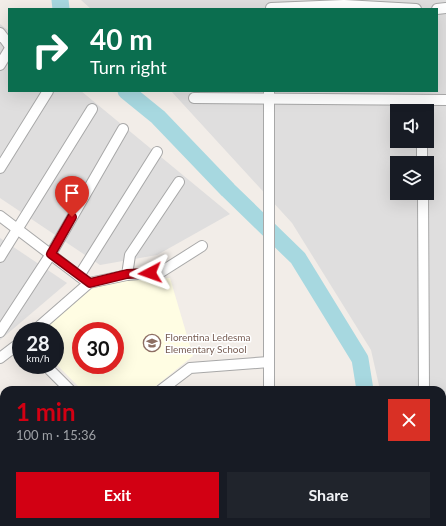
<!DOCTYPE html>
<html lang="en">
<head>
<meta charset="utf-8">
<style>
  :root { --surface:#171b24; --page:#20242c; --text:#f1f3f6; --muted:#9ea1a6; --accent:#d20013 }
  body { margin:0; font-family:Lato,sans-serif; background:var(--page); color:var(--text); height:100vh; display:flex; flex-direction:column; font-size:15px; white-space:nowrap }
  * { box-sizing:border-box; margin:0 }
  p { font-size:13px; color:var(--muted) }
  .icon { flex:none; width:22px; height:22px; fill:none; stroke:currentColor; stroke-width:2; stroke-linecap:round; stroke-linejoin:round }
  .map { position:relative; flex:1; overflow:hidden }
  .details { position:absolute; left:0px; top:386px; width:446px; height:140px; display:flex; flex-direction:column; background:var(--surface); border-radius:12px 12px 0 0; box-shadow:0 4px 16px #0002 }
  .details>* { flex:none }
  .banner { position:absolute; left:8px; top:8px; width:430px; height:84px; border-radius:0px; box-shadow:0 4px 16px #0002; background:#0b6e4f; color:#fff; overflow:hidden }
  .tools { position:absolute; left:390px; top:104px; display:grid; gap:8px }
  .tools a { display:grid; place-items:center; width:44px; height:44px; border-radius:0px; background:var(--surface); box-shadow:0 4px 16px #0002; font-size:20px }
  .speed { position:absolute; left:12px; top:322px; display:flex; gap:8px; font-size:20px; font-weight:700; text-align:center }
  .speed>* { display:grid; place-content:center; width:52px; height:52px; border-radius:50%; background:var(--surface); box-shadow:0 4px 16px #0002; line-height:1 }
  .speed small { font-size:10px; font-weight:400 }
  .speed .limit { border:6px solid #d22; background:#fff; color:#111 }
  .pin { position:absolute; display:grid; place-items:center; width:34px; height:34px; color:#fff; margin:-41px -17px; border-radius:50% 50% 50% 0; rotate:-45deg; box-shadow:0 0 4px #0007 }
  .pin .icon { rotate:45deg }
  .me { position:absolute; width:44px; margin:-22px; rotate:266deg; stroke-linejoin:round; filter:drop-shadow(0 0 3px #0008) }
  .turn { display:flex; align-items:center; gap:14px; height:84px; padding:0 16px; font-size:18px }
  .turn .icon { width:52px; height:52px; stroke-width:2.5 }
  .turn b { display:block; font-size:28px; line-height:34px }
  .round { display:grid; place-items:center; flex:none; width:42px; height:42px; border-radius:0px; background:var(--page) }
  .summary { display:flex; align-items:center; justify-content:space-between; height:68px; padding:0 16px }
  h1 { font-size:24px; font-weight:700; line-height:30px; color:var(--accent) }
  .button { display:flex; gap:8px; margin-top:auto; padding:8px 16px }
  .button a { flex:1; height:46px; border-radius:0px; background:var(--accent); color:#fff; font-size:16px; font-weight:700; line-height:46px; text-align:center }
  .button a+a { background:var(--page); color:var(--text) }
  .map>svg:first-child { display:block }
  .residential { fill:#dfdede; fill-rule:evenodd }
  .education { fill:#fffde3; fill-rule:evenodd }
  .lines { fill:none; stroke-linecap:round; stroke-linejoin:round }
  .river { stroke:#a7d8e0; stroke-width:17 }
  .minor-casing { stroke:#a8a8a8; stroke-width:12 }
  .minor { stroke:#fff; stroke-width:10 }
  .route-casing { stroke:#88000c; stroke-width:10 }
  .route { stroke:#d20013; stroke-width:7 }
  .labels { text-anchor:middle; stroke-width:3; stroke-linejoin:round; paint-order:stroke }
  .education-label { font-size:10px; fill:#785e54; stroke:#fff; text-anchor:start }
</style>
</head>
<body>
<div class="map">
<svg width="446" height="526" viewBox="0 0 446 526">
  <rect width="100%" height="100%" fill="#f2ede8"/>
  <!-- residential -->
  <g class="residential">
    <path d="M81,0h365v526h-35l-1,-4h32v-132h-62l-9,-40 -79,-127 -121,-132h266v-82h-346zM397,111h30v30h-30zM397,163h30v30h-30z"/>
    <path d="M0,24l9,7v60h72l149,123 -73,41 -57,10 -100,-67z"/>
    <path d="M0,238l67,45 -67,57z"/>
    <path d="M0,492l4,4v26h33l5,4h-42z"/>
  </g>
  <!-- education -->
  <path class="education" d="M122,276l12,4 36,-2 23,78 -42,34h-69l-27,-27v-32h-14l53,-44zM81,331h34v34h-34z"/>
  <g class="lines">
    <!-- river -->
    <g class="river">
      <path d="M60,0l1,9"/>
      <path d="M126,91l32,26 70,73 70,68 62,101 5,31"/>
      <path d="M390,522l1,4"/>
    </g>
    <defs>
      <g id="minor">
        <path d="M271,8l73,-3 72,4"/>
        <path d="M437,9l9,-1"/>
        <path d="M0,33l9,12"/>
        <path d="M0,65l9,-15"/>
        <path d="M269,91v299"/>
        <path d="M194,98l252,2"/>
        <path d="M422,100v11"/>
        <path d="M422,141v22"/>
        <path d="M0,168l48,-77"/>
        <path d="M423,193l1,197"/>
        <path d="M0,216l83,63"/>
        <path d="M0,257l92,-148"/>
        <path d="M127,275l3,-20 49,-73"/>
        <path d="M79,276l78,-124"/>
        <path d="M34,331l55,-48 38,-8 34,-3 41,-26"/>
        <path d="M0,332l51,-78 72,-125"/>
        <path d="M0,358l21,-16"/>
        <path d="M45,365l25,25"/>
        <path d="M161,390l29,-22 79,-6"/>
        <path d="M442,484l4,2"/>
        <path d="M0,486l4,4"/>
        <path d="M285,522l1,4"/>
        <path d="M360,522l1,4"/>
        <path d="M11,526l5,-4"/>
      </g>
    </defs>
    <!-- minor casing -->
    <use href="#minor" class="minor-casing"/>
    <!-- minor -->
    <use href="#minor" class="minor"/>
  </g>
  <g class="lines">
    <defs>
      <path id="route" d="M72,217l-21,37 39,29 37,-9 23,-1"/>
    </defs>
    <!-- route casing -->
    <use href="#route" class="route-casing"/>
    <!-- route -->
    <use href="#route" class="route"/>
  </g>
  <!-- icons -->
  <defs>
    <symbol id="school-ring" viewBox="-11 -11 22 22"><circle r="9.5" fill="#fff" stroke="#8d6e63" stroke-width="1.5"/><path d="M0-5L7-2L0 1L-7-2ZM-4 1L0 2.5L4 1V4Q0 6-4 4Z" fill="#8d6e63"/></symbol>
  </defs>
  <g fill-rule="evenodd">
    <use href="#school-ring" x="142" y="333" width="20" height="20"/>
  </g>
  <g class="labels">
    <!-- education labels -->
    <g class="education-label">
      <text x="165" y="341">Florentina Ledesma<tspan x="165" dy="12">Elementary School</tspan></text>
    </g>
  </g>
</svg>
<div class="tools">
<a><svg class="icon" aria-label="sound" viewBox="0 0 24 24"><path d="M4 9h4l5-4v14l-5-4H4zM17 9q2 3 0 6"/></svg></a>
<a><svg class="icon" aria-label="layers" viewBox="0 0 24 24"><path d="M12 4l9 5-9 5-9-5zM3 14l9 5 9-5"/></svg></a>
</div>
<div class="speed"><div>28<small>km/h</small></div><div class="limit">30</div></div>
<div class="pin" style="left:72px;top:217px;background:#d93025"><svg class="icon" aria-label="arrive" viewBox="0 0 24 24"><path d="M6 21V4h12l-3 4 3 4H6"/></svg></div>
<svg class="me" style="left:150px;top:273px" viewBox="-20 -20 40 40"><path d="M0-17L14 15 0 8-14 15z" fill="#d20013" stroke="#fff" stroke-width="4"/></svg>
<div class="banner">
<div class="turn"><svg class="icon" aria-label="right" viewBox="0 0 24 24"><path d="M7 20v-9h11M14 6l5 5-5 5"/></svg><div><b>40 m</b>Turn right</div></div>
</div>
<section class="details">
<div class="summary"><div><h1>1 min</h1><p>100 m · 15:36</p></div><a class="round" style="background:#d93025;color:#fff"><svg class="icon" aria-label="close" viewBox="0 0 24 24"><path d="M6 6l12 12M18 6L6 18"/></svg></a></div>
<div class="button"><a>Exit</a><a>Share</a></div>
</section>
</div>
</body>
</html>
